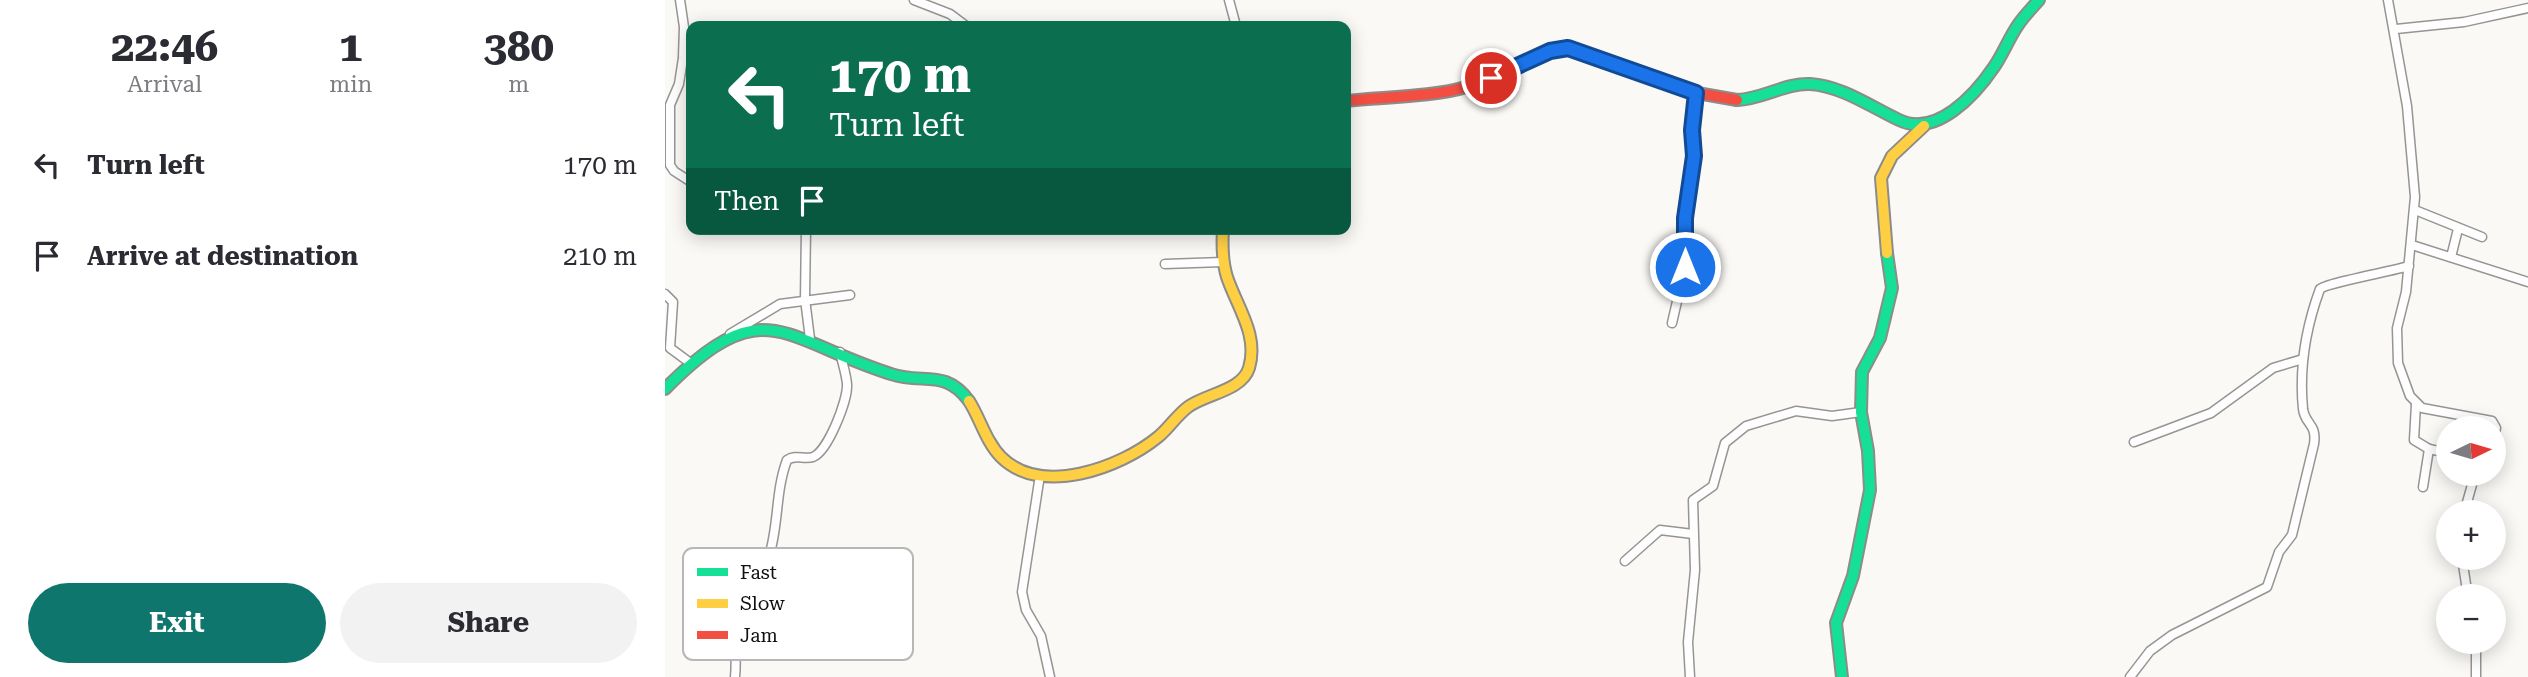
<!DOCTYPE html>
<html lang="en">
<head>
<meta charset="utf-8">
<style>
  :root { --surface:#fff; --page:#f2f2f3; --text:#2b2b33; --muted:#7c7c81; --accent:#0f766e }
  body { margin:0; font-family:"Roboto Serif",serif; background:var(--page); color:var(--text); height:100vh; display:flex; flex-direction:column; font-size:26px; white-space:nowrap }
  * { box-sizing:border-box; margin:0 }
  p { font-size:23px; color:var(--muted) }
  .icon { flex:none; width:38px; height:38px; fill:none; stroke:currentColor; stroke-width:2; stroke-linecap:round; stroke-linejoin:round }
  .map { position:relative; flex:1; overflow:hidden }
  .sheet { display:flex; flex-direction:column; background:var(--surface); width:665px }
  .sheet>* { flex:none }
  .guide { position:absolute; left:21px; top:21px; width:665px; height:214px; border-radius:14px; box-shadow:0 4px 18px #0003; background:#0b6e4f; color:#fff; overflow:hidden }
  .needle { width:46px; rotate:85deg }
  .fabs { position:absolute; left:1771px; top:416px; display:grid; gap:14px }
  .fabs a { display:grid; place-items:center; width:70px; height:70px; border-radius:50%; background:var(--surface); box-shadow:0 4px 18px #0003; font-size:35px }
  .pin { position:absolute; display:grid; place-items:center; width:60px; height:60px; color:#fff; margin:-30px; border:4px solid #fff; border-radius:50%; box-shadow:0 2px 7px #0007 }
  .me { position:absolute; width:77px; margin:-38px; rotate:0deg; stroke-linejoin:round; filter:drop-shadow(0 0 5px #0008) }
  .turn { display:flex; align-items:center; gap:24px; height:147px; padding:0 28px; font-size:32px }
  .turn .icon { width:91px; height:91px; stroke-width:2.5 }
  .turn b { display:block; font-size:49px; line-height:60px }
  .then { display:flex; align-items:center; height:66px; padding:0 28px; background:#0003; gap:14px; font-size:26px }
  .eta { display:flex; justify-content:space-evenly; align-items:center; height:119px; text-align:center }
  .eta b { font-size:42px; font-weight:700; line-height:49px }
  .primary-button { display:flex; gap:14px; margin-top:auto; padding:14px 28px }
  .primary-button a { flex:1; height:80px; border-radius:42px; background:var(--accent); color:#fff; font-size:28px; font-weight:700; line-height:80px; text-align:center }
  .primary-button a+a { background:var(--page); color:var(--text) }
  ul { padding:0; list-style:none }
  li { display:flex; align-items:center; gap:21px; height:91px; padding:0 28px }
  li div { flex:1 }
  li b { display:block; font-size:26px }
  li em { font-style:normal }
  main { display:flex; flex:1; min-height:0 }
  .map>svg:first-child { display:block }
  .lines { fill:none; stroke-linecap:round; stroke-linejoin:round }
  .street-casing { stroke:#969594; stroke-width:11 }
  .fast-casing { stroke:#8c8c8a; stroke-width:14 }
  .slow-casing { stroke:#8c8c8a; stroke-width:14 }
  .jam-casing { stroke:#8c8c8a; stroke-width:14 }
  .street { stroke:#fefefe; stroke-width:8 }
  .fast { stroke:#16e098; stroke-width:10 }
  .slow { stroke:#ffcf43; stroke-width:10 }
  .jam { stroke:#f24e42; stroke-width:10 }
  .route-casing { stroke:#114b97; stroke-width:18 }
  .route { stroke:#1a73e8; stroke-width:12 }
  .key { fill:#fff; stroke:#b7b7b7; stroke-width:2 }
  .key-label { font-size:19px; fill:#101010 }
</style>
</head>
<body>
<main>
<section class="sheet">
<div class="eta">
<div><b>22:46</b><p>Arrival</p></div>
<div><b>1</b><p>min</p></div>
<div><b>380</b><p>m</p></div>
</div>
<ul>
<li><svg class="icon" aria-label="left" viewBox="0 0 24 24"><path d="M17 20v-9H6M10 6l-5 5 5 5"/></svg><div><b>Turn left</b></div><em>170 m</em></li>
<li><svg class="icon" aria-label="arrive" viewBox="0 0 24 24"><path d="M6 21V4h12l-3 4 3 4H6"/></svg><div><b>Arrive at destination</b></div><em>210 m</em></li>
</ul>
<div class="primary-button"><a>Exit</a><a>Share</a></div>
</section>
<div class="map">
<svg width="1863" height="677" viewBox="0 0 1863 677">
  <rect width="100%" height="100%" fill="#fbf9f6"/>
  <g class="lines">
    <defs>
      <g id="street">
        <path d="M15,0l4,27 -1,31 -4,26 -9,21v60l4,6 17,11"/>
        <path d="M249,0l36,14 16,12"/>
        <path d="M564,0l7,26"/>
        <path d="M1723,0l19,106 8,91 -9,95 -9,36 1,35 12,33 12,12 70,13 4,7 -2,9"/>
        <path d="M1731,29l68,-7 64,-14"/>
        <path d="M1750,210l67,27"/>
        <path d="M141,229l-1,70 5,40"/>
        <path d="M1747,245l116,37"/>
        <path d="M1786,257l7,-28"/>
        <path d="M500,264l58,-2"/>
        <path d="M0,294l8,8 -3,46 19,14"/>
        <path d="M1007,323l13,-56v-49l9,-62 -2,-26 5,-37"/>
        <path d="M65,334l50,-30 70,-9"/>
        <path d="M1751,404l-2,36 15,9 -6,38"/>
        <path d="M1469,442l77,-29 62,-45 30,-9"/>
        <path d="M1764,449l19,4"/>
        <path d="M375,475l-18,117 4,18 15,26 9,41"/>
        <path d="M1799,513l11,-39"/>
        <path d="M1797,558l6,39"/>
        <path d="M960,561l35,-31 33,4"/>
        <path d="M1811,642v35"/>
        <path d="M70,677c3,-27 -5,-55 5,-82 6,-15 24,-22 29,-39 10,-31 6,-64 18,-96 9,-6 17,0 26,-3 15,-6 35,-57 34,-73 -1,-11 -5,-22 -7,-32"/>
        <path d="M1025,677l-2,-35 7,-72 -2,-70 20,-14 12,-43 21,-17 50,-15 36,5 29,-4"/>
        <path d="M1465,677l20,-26 22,-16 95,-48 12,-35 13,-17 22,-91c3,-21 -9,-19 -11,-35 -4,-41 3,-82 17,-120 6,-6 73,-18 89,-23"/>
      </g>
      <g id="fast">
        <path d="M1072,100c26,-1 48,-17 73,-16 32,2 61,23 89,36 37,18 76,-25 95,-53 9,-13 15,-29 24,-42 6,-9 14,-17 21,-25"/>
        <path d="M0,389c99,-100 116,-50 226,-15 32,11 54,-6 78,27"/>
        <path d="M1177,677l-6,-54 17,-47 17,-86 -2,-39 -7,-39 1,-40 18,-34 12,-50 -5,-35"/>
      </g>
      <g id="slow">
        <path d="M1222,253l-6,-75 11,-22 32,-30"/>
        <path d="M304,401c11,17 17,41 32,56 40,40 119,11 157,-20 11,-9 18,-21 30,-30 17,-13 54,-16 61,-39 10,-33 -12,-61 -22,-91 -5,-16 -5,-32 -4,-48"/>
      </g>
      <path id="jam" d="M681,101c35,-4 88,-4 120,-14 34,-11 67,-33 102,-39l129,45 40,7"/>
    </defs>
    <!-- street casing -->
    <use href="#street" class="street-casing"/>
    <!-- fast casing -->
    <use href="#fast" class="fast-casing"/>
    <!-- slow casing -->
    <use href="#slow" class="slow-casing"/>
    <!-- jam casing -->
    <use href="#jam" class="jam-casing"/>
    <!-- street -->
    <use href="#street" class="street"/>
    <!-- fast -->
    <use href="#fast" class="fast"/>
    <!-- slow -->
    <use href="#slow" class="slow"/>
    <!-- jam -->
    <use href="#jam" class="jam"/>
  </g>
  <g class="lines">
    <defs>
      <path id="route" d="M826,78l59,-27 18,-3 128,45 -4,37 2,26 -9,62v49"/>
    </defs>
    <!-- route casing -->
    <use href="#route" class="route-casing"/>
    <!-- route -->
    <use href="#route" class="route"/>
  </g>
  <!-- legend -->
  <rect x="18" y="548" width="230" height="112" rx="10" class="key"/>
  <rect x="32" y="568" width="31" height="8" fill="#16e098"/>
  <rect x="32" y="599" width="31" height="9" fill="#ffcf43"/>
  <rect x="32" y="631" width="31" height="8" fill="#f24e42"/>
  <g class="key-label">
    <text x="75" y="579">Fast</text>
    <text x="75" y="610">Slow</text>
    <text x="75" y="642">Jam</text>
  </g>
</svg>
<div class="fabs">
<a><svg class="needle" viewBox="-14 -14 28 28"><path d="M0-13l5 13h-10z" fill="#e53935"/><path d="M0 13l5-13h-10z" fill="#7c7c81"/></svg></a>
<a>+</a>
<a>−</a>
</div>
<div class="pin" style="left:826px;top:78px;background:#d93025"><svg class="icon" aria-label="arrive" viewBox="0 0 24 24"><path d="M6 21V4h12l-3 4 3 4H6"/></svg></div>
<svg class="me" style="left:1020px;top:267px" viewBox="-20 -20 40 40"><circle r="17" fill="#1a73e8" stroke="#fff" stroke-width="3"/><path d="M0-11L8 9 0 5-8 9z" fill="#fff"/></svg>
<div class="guide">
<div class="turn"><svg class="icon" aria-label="left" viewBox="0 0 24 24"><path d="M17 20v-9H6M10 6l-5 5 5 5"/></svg><div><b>170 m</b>Turn left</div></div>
<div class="then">Then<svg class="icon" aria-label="arrive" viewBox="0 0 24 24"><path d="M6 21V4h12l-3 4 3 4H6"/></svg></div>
</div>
</div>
</main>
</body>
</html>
